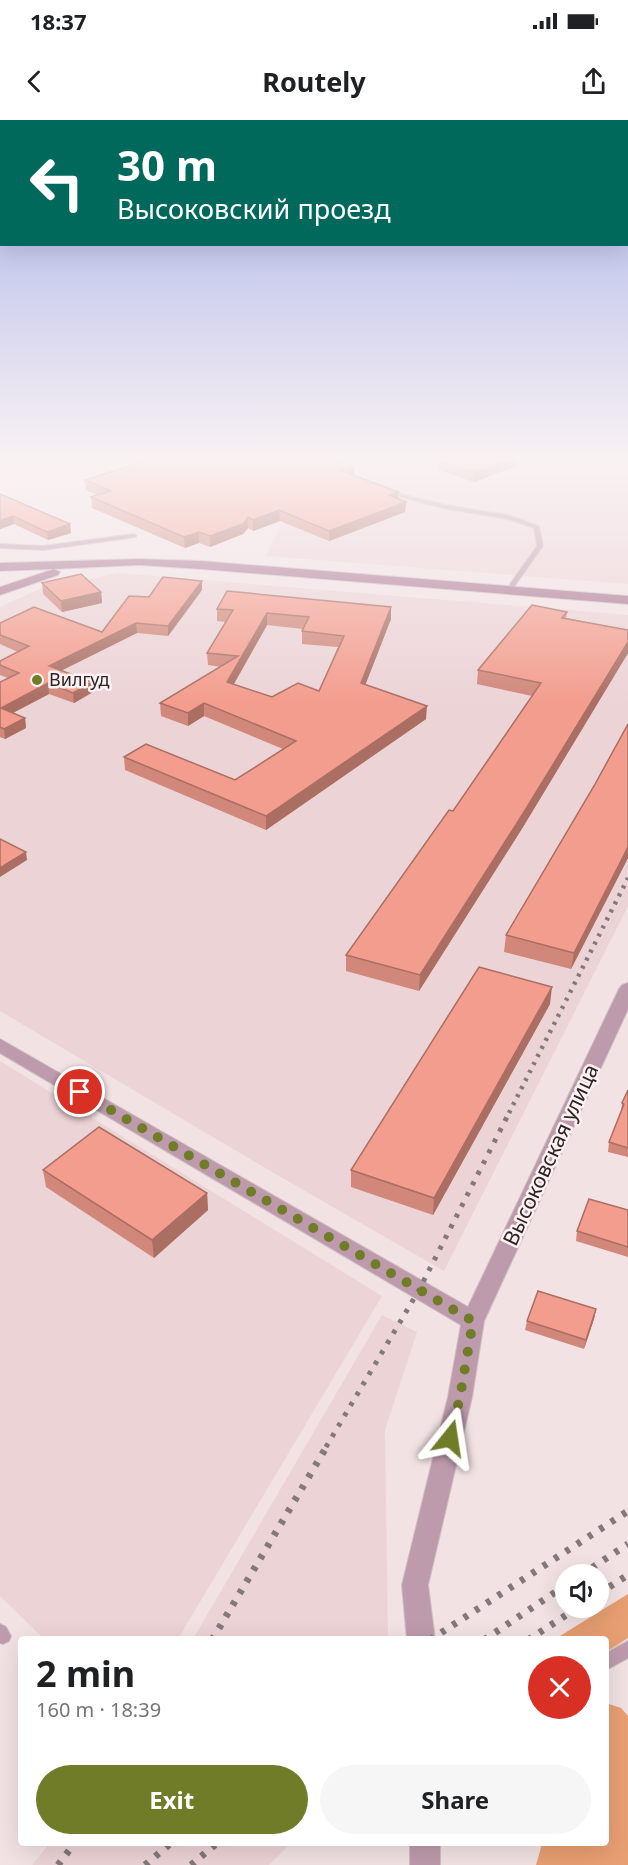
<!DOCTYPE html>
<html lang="en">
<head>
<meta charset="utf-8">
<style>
  :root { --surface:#fff; --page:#f6f6f6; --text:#202124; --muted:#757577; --accent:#707c28 }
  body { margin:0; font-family:"Noto Sans",sans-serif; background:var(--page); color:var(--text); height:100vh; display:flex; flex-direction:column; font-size:22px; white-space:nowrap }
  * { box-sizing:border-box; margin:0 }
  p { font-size:20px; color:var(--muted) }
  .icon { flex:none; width:33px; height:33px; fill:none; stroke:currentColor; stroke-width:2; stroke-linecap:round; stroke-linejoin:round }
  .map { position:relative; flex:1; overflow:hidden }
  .panel { position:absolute; left:18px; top:1516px; width:591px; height:210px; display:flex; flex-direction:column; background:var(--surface); border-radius:6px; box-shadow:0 6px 24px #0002 }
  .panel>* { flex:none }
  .top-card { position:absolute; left:0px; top:0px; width:628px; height:126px; box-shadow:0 6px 24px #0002; background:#00695c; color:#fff; overflow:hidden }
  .fabs { position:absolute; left:555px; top:1444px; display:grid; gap:12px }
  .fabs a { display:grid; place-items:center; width:54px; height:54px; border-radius:50%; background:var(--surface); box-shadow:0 6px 24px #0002; font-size:30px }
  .pin { position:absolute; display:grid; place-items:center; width:51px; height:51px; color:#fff; margin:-26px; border:3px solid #fff; border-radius:50%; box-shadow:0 2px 6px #0007 }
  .me { position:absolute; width:66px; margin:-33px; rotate:15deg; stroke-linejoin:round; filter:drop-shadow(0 0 4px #0008) }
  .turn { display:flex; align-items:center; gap:21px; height:126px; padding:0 18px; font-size:27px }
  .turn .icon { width:78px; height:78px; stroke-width:2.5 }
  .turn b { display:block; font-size:42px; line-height:51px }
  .round { display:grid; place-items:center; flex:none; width:63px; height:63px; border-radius:32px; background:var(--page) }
  .overview { display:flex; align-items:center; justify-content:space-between; height:102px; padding:0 18px }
  h1 { font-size:36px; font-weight:700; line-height:45px }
  .primary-button { display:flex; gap:12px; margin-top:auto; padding:12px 18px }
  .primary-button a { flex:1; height:69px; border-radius:36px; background:var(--accent); color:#fff; font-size:24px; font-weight:700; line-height:69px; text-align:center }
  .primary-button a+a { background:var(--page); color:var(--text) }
  .status { display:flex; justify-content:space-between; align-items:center; height:42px; padding:0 30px; background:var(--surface); direction:ltr }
  .status svg { height:16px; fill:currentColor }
  header { display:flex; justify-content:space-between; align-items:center; height:78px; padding:0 18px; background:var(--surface); font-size:27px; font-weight:700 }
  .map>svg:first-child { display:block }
  .built { fill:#ecd3d6 }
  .forest { fill:#e89f72 }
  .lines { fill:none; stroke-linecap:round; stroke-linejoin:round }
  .lane-casing { stroke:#cec0c2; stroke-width:2 }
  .street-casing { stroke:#cec0c2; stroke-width:2 }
  .secondary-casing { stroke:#cec0c2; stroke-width:2 }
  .lane { fill:#be9bac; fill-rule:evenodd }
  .street { fill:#be9bac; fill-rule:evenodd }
  .secondary { fill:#a97690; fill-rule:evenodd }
  .rail-far2 { stroke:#83787a; stroke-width:4.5; stroke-dasharray:3 6; stroke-linecap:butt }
  .rail-far1 { stroke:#83787a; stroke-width:5; stroke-dasharray:4 8; stroke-linecap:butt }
  .rail { stroke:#83787a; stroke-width:7; stroke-dasharray:4.5 9; stroke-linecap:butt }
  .wall { fill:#d1877a; fill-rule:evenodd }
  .shaded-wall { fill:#aa6e63 }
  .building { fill:#f39d8e; stroke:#aa6e63; stroke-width:1.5; fill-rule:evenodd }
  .route { stroke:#707c28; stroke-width:10; stroke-dasharray:0 18 }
  .poi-dot { fill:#707c28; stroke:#fdf1f2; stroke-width:2 }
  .labels { text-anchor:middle; stroke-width:5; stroke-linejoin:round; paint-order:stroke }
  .far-poi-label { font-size:18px; fill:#2b2526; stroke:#fdf1f2; text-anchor:start }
  .street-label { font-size:21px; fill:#2b2526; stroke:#fdf1f2 }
</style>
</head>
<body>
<div class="status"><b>18:37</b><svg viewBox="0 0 49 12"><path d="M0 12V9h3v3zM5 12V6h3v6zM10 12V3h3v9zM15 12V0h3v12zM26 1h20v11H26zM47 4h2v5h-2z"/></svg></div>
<header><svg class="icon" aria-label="back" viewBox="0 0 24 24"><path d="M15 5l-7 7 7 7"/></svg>Routely<svg class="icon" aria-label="share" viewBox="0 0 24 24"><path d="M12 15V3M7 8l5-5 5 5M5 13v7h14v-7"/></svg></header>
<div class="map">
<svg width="628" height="1745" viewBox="0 0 628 1745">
  <rect width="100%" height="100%" fill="#f2e2e4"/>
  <!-- built -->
  <g class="built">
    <path d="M280,339h348v125l-362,-28 15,-31 101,-33z"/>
    <path d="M119,453l509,42v291l-184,365 -172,-99 -272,-161v-404l40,-18z"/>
    <path d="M0,941l382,235 -204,343h-134l-44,-43z"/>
    <path d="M382,1195l35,17 -32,98 3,209h-195z"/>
    <path d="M49,1724h241l-21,21h-237z"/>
  </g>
  <!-- forest -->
  <g class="forest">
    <path d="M628,1474v44l-22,14v-12l-51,-1z"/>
    <path d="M606,1583l15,5 7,8v149h-92l6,-21h64z"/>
  </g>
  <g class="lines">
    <defs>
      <g id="lane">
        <path d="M387,370l59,15 62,10 31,11 4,20 -27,38 -3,8h-4l1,-8 27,-38 -3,-18 -27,-9 -61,-10 -61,-16v-2z"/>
        <path d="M134,414l2,1v2l-93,13 -43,-2v-4l43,2z"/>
        <path d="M0,1504l6,3 5,9 -2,5 -6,3 -3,-1z"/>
        <path d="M628,1521v17l-22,12v-17z"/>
      </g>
      <g id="street">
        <path d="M628,863v26l-144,312 -12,76 -44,188 7,55h-28l-5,-55 46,-188 13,-72 -461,-272v-14l468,268 151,-318 3,-4z"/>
        <rect x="410" y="1724" width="30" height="21"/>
      </g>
      <path id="secondary" d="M139,439l62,2 427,35v8l-427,-35 -62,-4 -85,4 6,3 -2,3 -58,20v-8l54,-18 -54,2v-8z"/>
    </defs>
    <!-- lane casing -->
    <use href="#lane" class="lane-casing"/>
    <!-- street casing -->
    <use href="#street" class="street-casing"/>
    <!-- secondary casing -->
    <use href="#secondary" class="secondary-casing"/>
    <!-- lane -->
    <use href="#lane" class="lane"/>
    <!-- street -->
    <use href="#street" class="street"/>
    <!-- secondary -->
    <use href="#secondary" class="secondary"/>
    <!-- rail-far2 -->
    <path class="rail-far2" d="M509,993l119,-235"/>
    <!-- rail-far1 -->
    <path class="rail-far1" d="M326,1327l93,-157 91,-179"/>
    <!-- rail -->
    <g class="rail">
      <path d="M581,1455l47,-31"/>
      <path d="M598,1474l30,-19"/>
      <path d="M212,1520l115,-194"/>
      <path d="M430,1520l198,-129"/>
      <path d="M484,1520l82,-55"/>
      <path d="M528,1520l49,-32"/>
      <path d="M58,1745l16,-21"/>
      <path d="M145,1745l25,-21"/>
      <path d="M191,1745l25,-21"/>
    </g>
  </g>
  <!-- wall -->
  <g class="wall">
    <path d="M128,339h203l23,7v9l44,17v7l8,3 -1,10 -76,29 -49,-20 -27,10 -5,-3 -5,6 -33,13 -11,-4 -14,5 -93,-40 -1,-11 7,-2 -12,-5 -1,-10 54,-17z"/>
    <path d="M439,341l77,5 -42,16 -35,-12z"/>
    <path d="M0,374l71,39 -23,7 -34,-16 -14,5z"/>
    <path d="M42,463l59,9 1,11 -40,9 -19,-18z"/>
    <path d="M202,470l-34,46 -31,-3 -76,38 31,11 1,10 -19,11 -25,-9 -36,19 12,5 1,10 -21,11 -5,-2v-55l8,-4 -8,-3v-14l18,-9 -18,-8v-21l102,9 47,-35z"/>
    <path d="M391,487v12l-26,66 61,34 -160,111 -141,-60 -1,-13 111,23 48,-31 -79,-33 -16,10 -27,-10 -1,-13 61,-36 -13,-2 -1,-12 19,-31 -9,-1v-12zM267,505l36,4 -1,2v13l36,3 -19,44 -47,6 -38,-13z"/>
    <path d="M567,492l-1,6 62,12v23l-105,174 -104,164 -73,-20v-16l107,-144 79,-115 -55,-12 1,-14z"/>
    <path d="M628,604v134l-57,111 -67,-17 2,-17 88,-149z"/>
    <path d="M550,884l-117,211 -82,-28v-17z"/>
    <path d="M628,970v67l-20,-5 1,-10 12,-30 1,-9z"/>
    <path d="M43,1050l164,23 1,17 -54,48 -108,-71z"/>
    <path d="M628,1090v47l-52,-16 1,-10z"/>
    <path d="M596,1189l-2,10 -10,30 -59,-19 2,-9z"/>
  </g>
  <!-- shaded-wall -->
  <g class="shaded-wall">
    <path d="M511,339h5v7l-42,16 1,-9z"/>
    <path d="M354,346v10l-12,-5z"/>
    <path d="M398,372v10l-9,-7z"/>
    <path d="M406,382l-1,10 -76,29v-10z"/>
    <path d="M279,390l1,11 -27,10v-11z"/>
    <path d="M13,396l1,8 -14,5v-8z"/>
    <path d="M248,397v11l-5,6 -33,13v-11z"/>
    <path d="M70,404l1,9 -23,7 -1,-8z"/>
    <path d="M199,412v11l-14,5 -1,-11z"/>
    <path d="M202,461v9l-34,46v-10z"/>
    <path d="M101,472l1,11 -40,9 -1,-11z"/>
    <path d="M391,487v12l-30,77v-13z"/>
    <path d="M267,493v12l-39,69 -1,-12z"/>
    <path d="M136,503l1,10 -87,43 -1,-10z"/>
    <path d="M628,522v11l-105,174 -104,164 1,-16z"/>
    <path d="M92,562l1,10 -19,11 -1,-10z"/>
    <path d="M48,563l1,11 -46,24 -2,-10z"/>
    <path d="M204,583v13l-16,10v-13z"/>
    <path d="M427,586l-1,13 -160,111v-14z"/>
    <path d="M25,598l1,10 -21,11 -1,-10z"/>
    <path d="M628,727v11l-57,111 3,-16z"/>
    <path d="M26,732l1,8 -27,17v-9z"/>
    <path d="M552,867l-2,17 -117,211 1,-17z"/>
    <path d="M207,1073l1,17 -54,48 -2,-18z"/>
    <path d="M596,1189l-2,10 -10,30 2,-9z"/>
  </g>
  <!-- building -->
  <g class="building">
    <path d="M151,339h180l23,7 -12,5 56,21 -9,3 17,7 -77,29 -50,-21 -26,10 -5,-3 -5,7 -33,12 -11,-4 -15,5 -93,-40 20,-6 -26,-11z"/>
    <path d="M445,339h66l-36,14 -36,-12z"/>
    <path d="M0,374l70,30 -23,8 -34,-16 -13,5z"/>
    <path d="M81,454l20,18 -40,9 -19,-18z"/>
    <path d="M163,457l39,4 -34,45 -32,-3 -87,43 43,16 -19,11 -25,-10 -47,25 24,10 -21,11 -4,-2v-45l19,-9 -19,-8v-4l29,-15 -29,-11v-12l34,-16 68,25 27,-36 20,1z"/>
    <path d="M227,471l164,16 -30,76 66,23 -161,110 -142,-59 22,-13 89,36 61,-39 -92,-38 -16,10 -28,-10 78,-47 -31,-3 26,-43 -16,-1zM267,493l42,4 -7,14 42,5 -25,55 -21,-8 -26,14 -45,-15z"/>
    <path d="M532,485l35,7 -5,6 66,12v12l-104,170 -104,163 -74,-20 103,-145 4,1 88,-128 -63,-13z"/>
    <path d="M628,604v123l-54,106 -68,-18 88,-149z"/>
    <path d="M0,719l26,13 -26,16z"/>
    <path d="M479,847l73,20 -118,211 -83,-28z"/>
    <path d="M628,970v58l-19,-6 15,-38 -2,-1z"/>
    <path d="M99,1007l108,66 -55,47 -109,-70z"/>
    <path d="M589,1079l39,11v37l-51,-16z"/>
    <path d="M538,1171l58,18 -10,31 -59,-19z"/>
  </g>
  <!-- sky -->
  <linearGradient id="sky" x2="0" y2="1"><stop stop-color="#a7b0e8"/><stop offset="0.58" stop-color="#f9f2f3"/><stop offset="1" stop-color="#f9f2f3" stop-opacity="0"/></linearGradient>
  <rect width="628" height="583" fill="url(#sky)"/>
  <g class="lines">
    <!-- route -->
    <path class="route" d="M80,972l393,229 -13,76 -10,41"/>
  </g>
  <!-- markers -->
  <circle class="poi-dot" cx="37" cy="560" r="6"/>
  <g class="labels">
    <!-- far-poi labels -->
    <g class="far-poi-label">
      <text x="49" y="566">Вилгуд</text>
    </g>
    <!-- street labels -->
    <g class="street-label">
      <text transform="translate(551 1035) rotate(-65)" y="7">Высоковская улица</text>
    </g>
  </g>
</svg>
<div class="fabs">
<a><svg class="icon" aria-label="sound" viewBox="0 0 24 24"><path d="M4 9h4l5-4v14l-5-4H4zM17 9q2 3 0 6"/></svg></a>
</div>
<div class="pin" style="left:80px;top:972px;background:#d93025"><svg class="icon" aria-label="arrive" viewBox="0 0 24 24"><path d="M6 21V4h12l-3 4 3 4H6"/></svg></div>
<svg class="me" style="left:450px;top:1318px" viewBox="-20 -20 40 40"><path d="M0-17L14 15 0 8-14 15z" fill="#707c28" stroke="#fff" stroke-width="4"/></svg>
<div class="top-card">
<div class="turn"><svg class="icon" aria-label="left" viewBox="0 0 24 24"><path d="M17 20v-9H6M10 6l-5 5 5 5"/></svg><div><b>30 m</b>Высоковский проезд</div></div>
</div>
<section class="panel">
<div class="overview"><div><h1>2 min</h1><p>160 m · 18:39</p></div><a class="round" style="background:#d93025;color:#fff"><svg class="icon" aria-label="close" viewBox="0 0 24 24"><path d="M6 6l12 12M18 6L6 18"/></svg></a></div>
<div class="primary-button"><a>Exit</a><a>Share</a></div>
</section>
</div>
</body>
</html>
